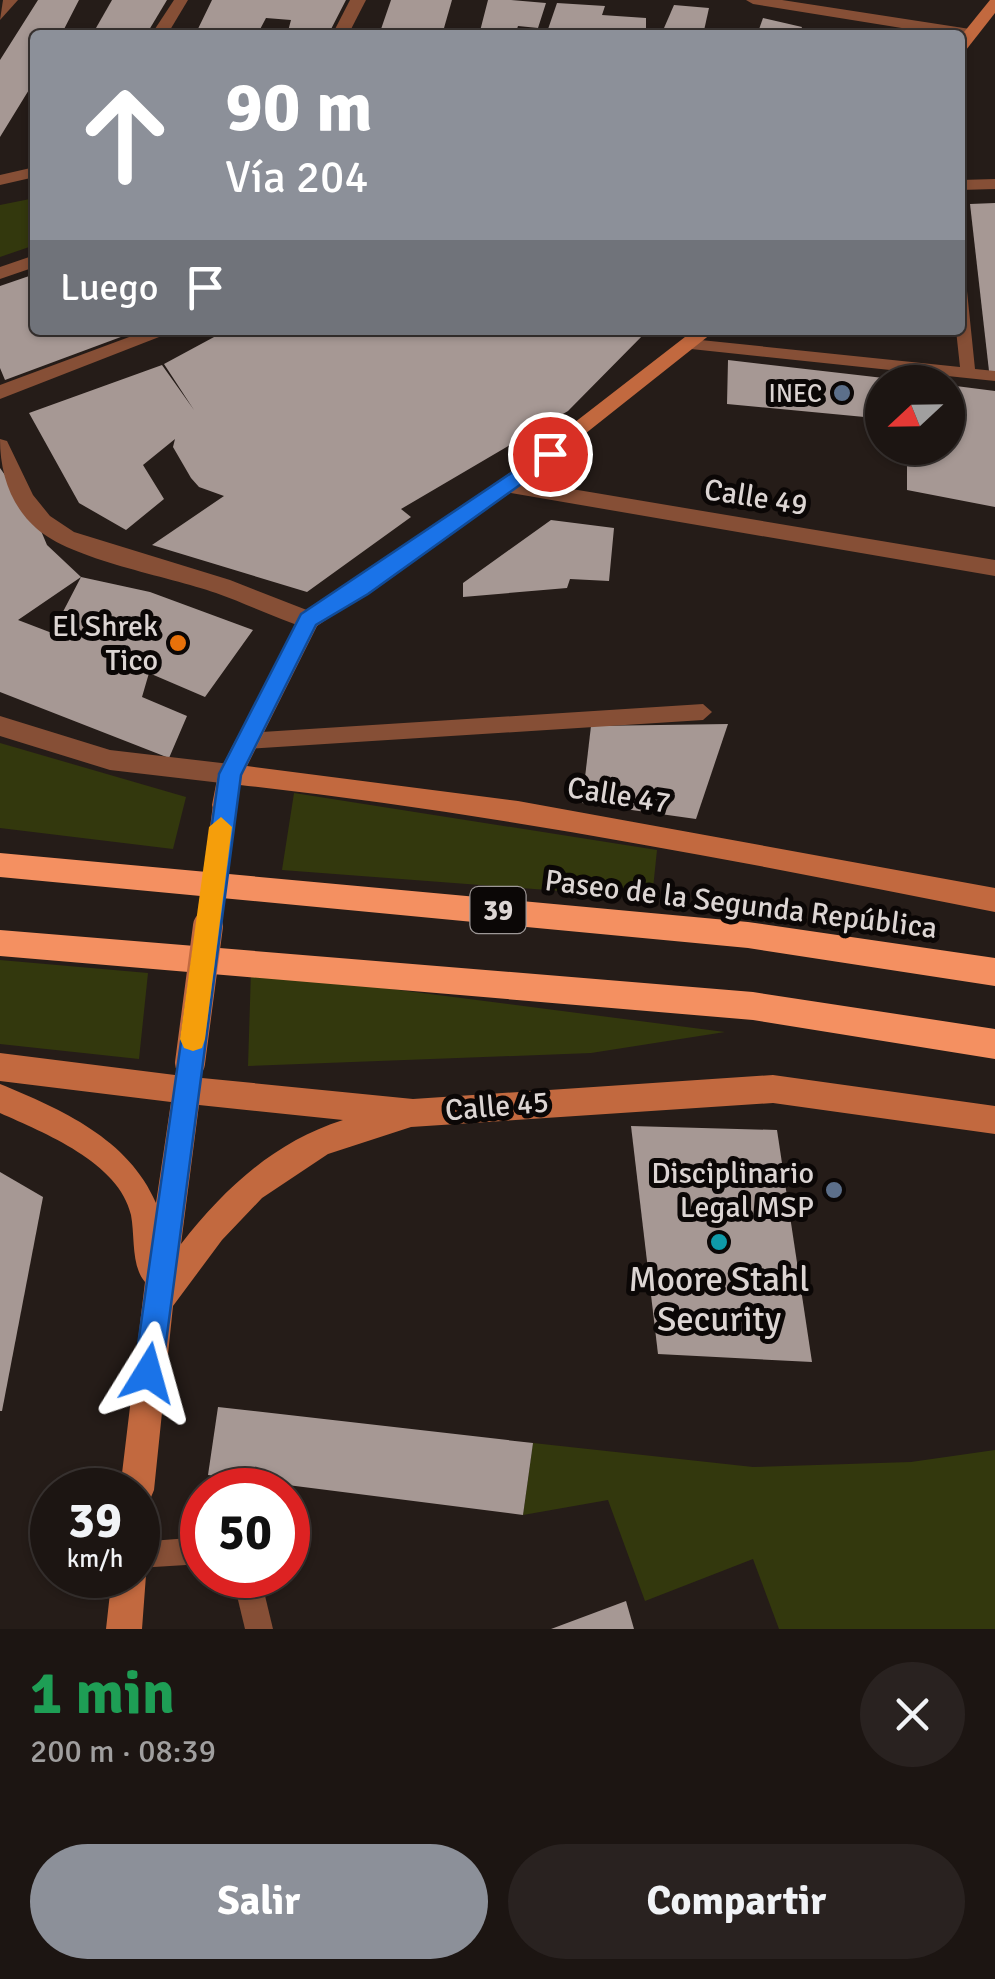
<!DOCTYPE html>
<html lang="es">
<head>
<meta charset="utf-8">
<style>
  :root { --surface:#1c1512; --page:#292220; --text:#f1f3f6; --muted:#a09f9f; --line:#3a3432; --accent:#8c9099 }
  body { margin:0; font-family:Signika,sans-serif; background:var(--page); color:var(--text); height:100vh; display:flex; flex-direction:column; font-size:38px; white-space:nowrap }
  * { box-sizing:border-box; margin:0 }
  p { font-size:32px; color:var(--muted) }
  .icon { flex:none; width:55px; height:55px; fill:none; stroke:currentColor; stroke-width:2; stroke-linecap:round; stroke-linejoin:round }
  .map { position:relative; height:1629px; overflow:hidden }
  .details { display:flex; flex-direction:column; background:var(--surface); flex:1 }
  .details>* { flex:none }
  .guide { position:absolute; left:30px; top:30px; width:935px; height:305px; border-radius:10px; box-shadow:0 2px 8px #0004,0 0 0 2px var(--line); background:#8c9099; color:#fff; overflow:hidden }
  .needle { width:65px; rotate:248deg }
  .fabs { position:absolute; left:865px; top:365px; display:grid; gap:20px }
  .fabs a { display:grid; place-items:center; width:100px; height:100px; border-radius:50%; background:var(--surface); box-shadow:0 2px 8px #0004,0 0 0 2px var(--line); font-size:50px }
  .speed { position:absolute; left:30px; top:1468px; display:flex; gap:20px; font-size:50px; font-weight:700; text-align:center }
  .speed>* { display:grid; place-content:center; width:130px; height:130px; border-radius:50%; background:var(--surface); box-shadow:0 2px 8px #0004,0 0 0 2px var(--line); line-height:1 }
  .speed small { font-size:25px; font-weight:400 }
  .speed .limit { border:15px solid #d22; background:#fff; color:#111 }
  .pin { position:absolute; display:grid; place-items:center; width:85px; height:85px; color:#fff; margin:-42px; border:5px solid #fff; border-radius:50%; box-shadow:0 2px 10px #0007 }
  .me { position:absolute; width:110px; margin:-55px; rotate:8deg; stroke-linejoin:round; filter:drop-shadow(0 0 8px #0008) }
  .turn { display:flex; align-items:center; gap:35px; height:210px; padding:0 30px; font-size:45px }
  .turn .icon { width:130px; height:130px; stroke-width:2.5 }
  .turn b { display:block; font-size:70px; line-height:85px }
  .then { display:flex; align-items:center; height:95px; padding:0 30px; background:#0003; gap:20px; font-size:38px }
  .round { display:grid; place-items:center; flex:none; width:105px; height:105px; border-radius:52px; background:var(--page) }
  .headline { display:flex; align-items:center; justify-content:space-between; height:170px; padding:0 30px }
  h1 { font-size:60px; font-weight:800; line-height:75px; color:#1e9e55 }
  .primary-button { display:flex; gap:20px; margin-top:auto; padding:20px 30px }
  .primary-button a { flex:1; height:115px; border-radius:60px; background:var(--accent); color:#fff; font-size:40px; font-weight:800; line-height:115px; text-align:center }
  .primary-button a+a { background:var(--page); color:var(--text) }
  .map>svg:first-child { display:block }
  .green { fill:#33380d }
  .building { fill:#a69894 }
  .lines { fill:none; stroke-linecap:round; stroke-linejoin:round }
  .service { fill:#864f36; fill-rule:evenodd }
  .minor { fill:#864f36; fill-rule:evenodd }
  .secondary { fill:#c2693f; fill-rule:evenodd }
  .trunk { fill:#f49061; fill-rule:evenodd }
  .secondary-bridge-far1 { stroke:#c2693f; stroke-width:22 }
  .secondary-bridge { stroke:#c2693f; stroke-width:30 }
  .route { fill:#1a73e8; stroke:#114b97; stroke-width:2.5 }
  .slow { fill:#f59e0b }
  .service-dot { fill:#5c6f8a; stroke:#0b0706; stroke-width:4 }
  .food-dot { fill:#e8710a; stroke:#0b0706; stroke-width:4 }
  .culture-dot { fill:#0f9aa8; stroke:#0b0706; stroke-width:4 }
  .labels { text-anchor:middle; stroke-width:10; stroke-linejoin:round; paint-order:stroke }
  .far-poi-label { font-size:25px; fill:#dcd5d3; stroke:#0b0706; text-anchor:end }
  .shield { fill:#0b0706; stroke:#9d9796; stroke-width:2.5 }
  .shield-label { font-size:28px; font-weight:bold; fill:#dcd5d3 }
  .street-label { font-size:30px; fill:#dcd5d3; stroke:#0b0706 }
  .poi-label { font-size:30px; fill:#dcd5d3; stroke:#0b0706; text-anchor:end }
  .near-poi-label { font-size:35px; fill:#dcd5d3; stroke:#0b0706 }
</style>
</head>
<body>
<div class="map">
<svg width="995" height="1629" viewBox="0 0 995 1629">
  <rect width="100%" height="100%" fill="#251c18"/>
  <!-- green -->
  <g class="green">
    <path d="M35,198v47l-35,12v-52z"/>
    <path d="M0,743l186,54 -13,52 -173,-21z"/>
    <path d="M294,793l363,57 -5,48 -370,-28z"/>
    <path d="M0,960l148,13 -9,86 -139,-15z"/>
    <path d="M251,971l474,61 -134,21 -343,13z"/>
    <path d="M533,1443l220,24 158,-5 84,-12v179h-216l-26,-70 -108,42 -37,-101 -85,15z"/>
  </g>
  <!-- building -->
  <g class="building">
    <path d="M38,0h41l-18,35h-26v45l-35,57v-77z"/>
    <path d="M112,0h55l-21,35h-54z"/>
    <path d="M212,0h134l-18,35h-41l4,-15 -25,-2 -9,17h-62z"/>
    <path d="M391,0h61l-10,35h-63z"/>
    <path d="M488,0h23l35,3 -8,25 -20,-2 -3,9h-36z"/>
    <path d="M557,3l48,3 -3,9 44,3v17h-100z"/>
    <path d="M674,5l35,3 -6,27h-42z"/>
    <path d="M763,18l39,9 -3,8h-42z"/>
    <path d="M995,203v169l-6,-1 -19,-167z"/>
    <path d="M35,274v56l102,1 -132,49 -5,-12v-82z"/>
    <path d="M227,330h421l-80,81 -167,98 10,8 -104,75 -155,-47 72,-49 -25,-9 -8,-9 -18,-31 2,-8 -32,26 -16,-26 37,60 -38,31 -47,-27 -50,-90 133,-48 32,45 -30,-46z"/>
    <path d="M728,360l173,20 -1,2h-18v51l-7,-1v-14l-148,-14z"/>
    <path d="M948,385l47,6v116l-88,-17v-42h41z"/>
    <path d="M0,468l36,51 11,26 34,32 -63,43 34,13 29,-56 69,15 103,38 -48,67 -56,-24 -7,24 45,19 -18,42 -169,-66z"/>
    <path d="M551,520l63,8 -5,53 -39,-2 -3,9 -104,9v-14z"/>
    <path d="M728,724l-32,95 -114,-16 9,-77z"/>
    <path d="M631,1126l146,4 35,232 -154,-8z"/>
    <path d="M0,1172l43,25 -41,214h-2z"/>
    <path d="M218,1407l315,36 -10,72 -315,-40z"/>
    <path d="M626,1601l8,28h-83z"/>
  </g>
  <g class="lines">
    <!-- service -->
    <g class="service">
      <path d="M960,286l7,5 8,78 20,2v10l-304,-32 -8,-5 8,-5 269,28 -4,-37h4z"/>
      <path d="M703,704l9,8 -9,8 -456,29 -7,-2 -3,-6 3,-6 7,-2z"/>
      <path d="M202,1537v27l-64,4v-26z"/>
      <path d="M232,1575h28l13,54h-28z"/>
    </g>
    <!-- minor -->
    <g class="minor">
      <path d="M3,0h15l-18,20z"/>
      <path d="M174,0h14l-21,35h-16z"/>
      <path d="M350,0h16l-18,35h-16z"/>
      <path d="M746,0h36l188,29 8,5 -8,5 -217,-35z"/>
      <path d="M35,167v10l-35,8v-10z"/>
      <path d="M995,179v10l-35,1v-10z"/>
      <path d="M35,255v12l-35,12v-12z"/>
      <path d="M148,330h29l-177,69v-14z"/>
      <path d="M0,439l7,2 26,54 17,21 24,16 156,48 87,34 3,6 -3,6 -8,3c-32,-10 -62,-25 -93,-36 -48,-17 -145,-33 -180,-65 -26,-23 -36,-56 -36,-89z"/>
      <path d="M506,478l489,82v16l-496,-85v-10z"/>
      <path d="M0,716l110,34 120,14 9,3 3,7 -3,7 -9,3 -120,-14 -110,-34z"/>
    </g>
    <!-- secondary -->
    <g class="secondary">
      <path d="M990,0h5v13l-29,37 -6,2v-15z"/>
      <path d="M694,330h22l-203,161 -196,135 -70,140 271,35 477,87v24c-251,-50 -501,-99 -755,-127l-7,28h-18l-3,-8 6,-31 83,-160 198,-133z"/>
      <path d="M0,1053l175,22 4,-12 10,-4 10,4 3,15 211,21 360,-24 222,31v28l-222,-31 -362,24 -83,27 -66,44 -40,42 -49,66 -19,184 -5,12 -11,4v-16h-18l25,-208c-14,-16 -10,-46 -14,-67 -12,-53 -87,-82 -131,-102v-29c61,25 129,55 156,119l15,-101 -171,-21zM199,1105l144,15c-69,22 -118,68 -162,124z"/>
      <path d="M138,1561l8,14 -4,54h-36l6,-54h26z"/>
    </g>
    <!-- trunk -->
    <g class="trunk">
      <path d="M0,853l748,69 247,36v28l-247,-38 -748,-71z"/>
      <path d="M0,930l753,62 242,37v30l-242,-39 -753,-64z"/>
    </g>
    <!-- secondary-bridge-far1 -->
    <path class="secondary-bridge-far1" d="M208,929l16,-124"/>
    <!-- secondary-bridge -->
    <path class="secondary-bridge" d="M190,1063l18,-137"/>
  </g>
  <!-- route -->
  <path class="route" d="M550,447l6,2v10l-188,135 -52,31 -75,150 -79,598 -4,11 -10,4 -10,-4 -4,-11 85,-599 82,-160z"/>
  <!-- slow -->
  <path class="slow" d="M221,817l11,10 -27,212 -3,9 -9,3 -9,-3 -4,-9 29,-212z"/>
  <!-- markers -->
  <g class="service-dot">
    <circle cx="842" cy="393" r="10"/>
    <circle cx="834" cy="1190" r="10"/>
  </g>
  <circle class="food-dot" cx="178" cy="643" r="10"/>
  <circle class="culture-dot" cx="719" cy="1242" r="10"/>
  <g class="labels">
    <!-- far-poi labels -->
    <g class="far-poi-label">
      <text x="822" y="402">INEC</text>
    </g>
    <!-- shield labels -->
    <rect class="shield" x="470.5" y="887" width="55" height="46" rx="8"/>
    <g class="shield-label">
      <text x="498" y="920">39</text>
    </g>
    <!-- street labels -->
    <g class="street-label">
      <text transform="translate(756 497) rotate(9)" y="10">Calle 49</text>
      <text transform="translate(619 795) rotate(9)" y="10">Calle 47</text>
      <text transform="translate(741 904) rotate(7)" y="10">Paseo de la Segunda República</text>
      <text transform="translate(497 1106) rotate(-5)" y="10">Calle 45</text>
    </g>
    <!-- poi labels -->
    <g class="poi-label">
      <text x="158" y="636">El Shrek<tspan x="158" dy="34">Tico</tspan></text>
      <text x="814" y="1183">Disciplinario<tspan x="814" dy="34">Legal MSP</tspan></text>
    </g>
    <!-- near-poi labels -->
    <g class="near-poi-label">
      <text x="719" y="1291">Moore Stahl<tspan x="719" dy="40">Security</tspan></text>
    </g>
  </g>
</svg>
<div class="fabs">
<a><svg class="needle" viewBox="-14 -14 28 28"><path d="M0-13l5 13h-10z" fill="#e53935"/><path d="M0 13l5-13h-10z" fill="#a09f9f"/></svg></a>
</div>
<div class="speed"><div>39<small>km/h</small></div><div class="limit">50</div></div>
<div class="pin" style="left:550px;top:454px;background:#d93025"><svg class="icon" aria-label="arrive" viewBox="0 0 24 24"><path d="M6 21V4h12l-3 4 3 4H6"/></svg></div>
<svg class="me" style="left:148px;top:1373px" viewBox="-20 -20 40 40"><path d="M0-17L14 15 0 8-14 15z" fill="#1a73e8" stroke="#fff" stroke-width="4"/></svg>
<div class="guide">
<div class="turn"><svg class="icon" aria-label="ahead" viewBox="0 0 24 24"><path d="M12 20V5M6 11l6-6 6 6"/></svg><div><b>90 m</b>Vía 204</div></div>
<div class="then">Luego<svg class="icon" aria-label="arrive" viewBox="0 0 24 24"><path d="M6 21V4h12l-3 4 3 4H6"/></svg></div>
</div>
</div>
<section class="details">
<div class="headline"><div><h1>1 min</h1><p>200 m · 08:39</p></div><a class="round"><svg class="icon" aria-label="close" viewBox="0 0 24 24"><path d="M6 6l12 12M18 6L6 18"/></svg></a></div>
<div class="primary-button"><a>Salir</a><a>Compartir</a></div>
</section>
</body>
</html>
